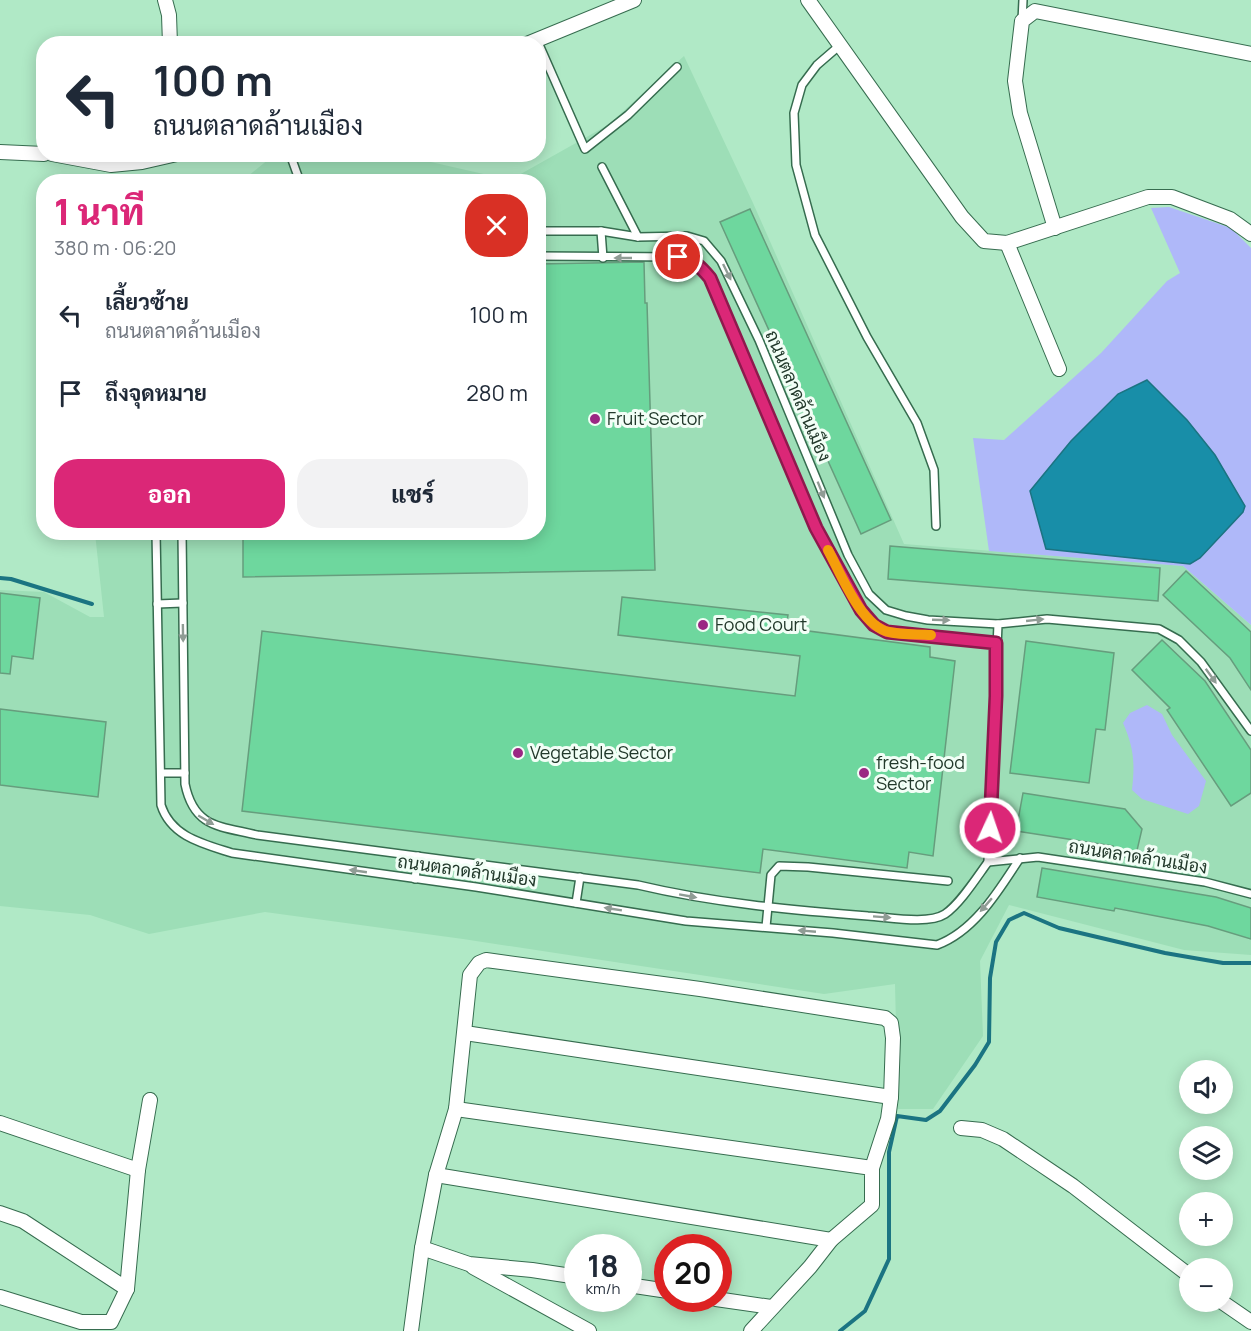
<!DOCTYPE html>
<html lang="th">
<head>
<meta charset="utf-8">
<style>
  :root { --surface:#fff; --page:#f2f2f3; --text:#1f2937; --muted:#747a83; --accent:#db2777 }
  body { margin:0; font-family:Manrope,Sarabun,sans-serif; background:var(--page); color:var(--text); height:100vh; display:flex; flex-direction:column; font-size:22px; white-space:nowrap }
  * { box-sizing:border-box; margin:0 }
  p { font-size:20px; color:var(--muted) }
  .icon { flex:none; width:33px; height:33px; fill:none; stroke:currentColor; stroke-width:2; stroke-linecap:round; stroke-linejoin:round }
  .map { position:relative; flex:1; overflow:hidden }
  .details { position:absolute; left:36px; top:174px; width:510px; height:366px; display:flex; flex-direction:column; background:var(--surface); border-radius:24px; box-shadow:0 3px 15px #0003 }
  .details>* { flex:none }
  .guide { position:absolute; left:36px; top:36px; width:510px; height:126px; border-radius:24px; box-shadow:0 3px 15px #0003; background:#fff; color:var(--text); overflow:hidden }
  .fabs { position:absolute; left:1179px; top:1060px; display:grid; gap:12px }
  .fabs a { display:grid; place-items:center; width:54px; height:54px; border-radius:50%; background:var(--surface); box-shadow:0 3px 15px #0003; font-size:30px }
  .speed { position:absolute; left:564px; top:1234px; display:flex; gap:12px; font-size:30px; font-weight:700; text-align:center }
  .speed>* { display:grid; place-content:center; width:78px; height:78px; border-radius:50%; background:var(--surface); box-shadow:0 3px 15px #0003; line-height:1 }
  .speed small { font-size:15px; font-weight:400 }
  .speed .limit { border:9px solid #d22; background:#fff; color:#111 }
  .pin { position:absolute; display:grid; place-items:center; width:51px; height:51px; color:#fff; margin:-26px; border:3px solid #fff; border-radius:50%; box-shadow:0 2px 6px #0007 }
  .me { position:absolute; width:66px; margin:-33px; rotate:3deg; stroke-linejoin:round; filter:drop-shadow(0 0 4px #0008) }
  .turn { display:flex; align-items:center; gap:21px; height:126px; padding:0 18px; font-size:27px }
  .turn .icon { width:78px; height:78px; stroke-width:2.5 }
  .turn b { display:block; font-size:42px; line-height:51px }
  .round { display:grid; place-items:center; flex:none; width:63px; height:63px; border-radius:24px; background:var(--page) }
  .head { display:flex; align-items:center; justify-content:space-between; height:102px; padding:0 18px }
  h1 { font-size:36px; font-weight:800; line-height:45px; color:var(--accent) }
  .button { display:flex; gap:12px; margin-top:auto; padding:12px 18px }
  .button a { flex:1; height:69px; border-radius:24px; background:var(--accent); color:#fff; font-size:24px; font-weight:800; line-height:69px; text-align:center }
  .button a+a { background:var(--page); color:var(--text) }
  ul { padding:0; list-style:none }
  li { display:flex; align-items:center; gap:18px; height:78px; padding:0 18px }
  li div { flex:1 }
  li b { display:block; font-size:22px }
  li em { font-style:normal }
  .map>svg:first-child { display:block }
  .built { fill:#9ddeb7 }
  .green { fill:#afb8f9 }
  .water { fill:#188ea8; stroke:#1b7482; stroke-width:1.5 }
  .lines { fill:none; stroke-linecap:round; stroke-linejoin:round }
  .stream { stroke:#1b7482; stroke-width:4 }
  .building { fill:#6ed79e; stroke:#669d7d; stroke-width:1.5 }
  .service-casing { stroke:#366c4f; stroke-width:10 }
  .minor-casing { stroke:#366c4f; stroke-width:16 }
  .service { stroke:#fff; stroke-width:7 }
  .minor { stroke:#fff; stroke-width:14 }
  .oneway { fill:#909c95 }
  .route-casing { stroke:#8e194d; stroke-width:15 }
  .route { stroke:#db2777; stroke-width:10 }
  .slow { stroke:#f59e0b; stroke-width:10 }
  .poi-dot { fill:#9b2783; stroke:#f2fef6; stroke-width:2 }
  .labels { text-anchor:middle; stroke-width:6; stroke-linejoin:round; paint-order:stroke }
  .street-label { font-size:18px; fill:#22392b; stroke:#f2fef6 }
  .poi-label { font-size:18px; fill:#22392b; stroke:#f2fef6; text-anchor:start }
</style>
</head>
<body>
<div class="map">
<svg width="1251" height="1331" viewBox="0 0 1251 1331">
  <rect width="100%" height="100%" fill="#b0e9c6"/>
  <!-- built -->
  <path class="built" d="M684,56l69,147 151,341 279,22 68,59v330l-67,-5 -175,-45 -29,56 3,75 -50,73h-35l-3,-125 -71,10 -361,-55 -198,-27 -116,22 -59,-19 -90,-9v-316l44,2 46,25h14l-9,-84 443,-1v-350l-296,-1 33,-27 125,1 110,25 98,-55z"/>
  <!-- green -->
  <g class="green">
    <path d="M1169,207l62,21 20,20v377l-68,-59 -194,-15 -16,-113 31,2 97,-87 66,-72 13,-8 -29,-65z"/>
    <path d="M1147,705l15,9 10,21 34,46 -7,25 -11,8 -46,-15 -10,-9c3,-27 2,-42 -9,-67l7,-10z"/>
  </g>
  <!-- water -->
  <path class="water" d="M1147,380l40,40 28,35 30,51 -2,6 -43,46 -10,6 -144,-15 -16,-58 41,-50 47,-47z"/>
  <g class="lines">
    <!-- stream -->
    <g class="stream">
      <path d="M0,578l11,1 81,25"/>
      <path d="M840,1331l25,-20 24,-52v-107l8,-36 29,4 14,-9 35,-46 14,-23 1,-64 6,-36 13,-22 15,-7 35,15 106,25 58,10h28"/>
    </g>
  </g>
  <!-- building -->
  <g class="building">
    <path d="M750,209l141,311 -30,14 -141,-312z"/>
    <path d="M644,262l1,41h2l8,267 -412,7v-45h295v-268z"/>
    <path d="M890,546l270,22 -2,33 -270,-22z"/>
    <path d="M1186,571l65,61v58l-21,-32 -67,-63z"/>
    <path d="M0,593l40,5 -7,61 -21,-3 -2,18 -10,-1z"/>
    <path d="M622,597l166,18 -2,13 144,19v10l25,4 -22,195 -24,-4 -2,16 -144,-19 -3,24 -518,-62 20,-180 533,65 5,-40 -182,-21z"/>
    <path d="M1162,640l43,41 46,69v43l-20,13 -64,-96 3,-2 -38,-38z"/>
    <path d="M1026,641l88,12 -9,77 -9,-1 -7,54 -79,-10z"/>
    <path d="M0,709l106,13 -8,75 -98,-12z"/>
    <path d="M1023,793l102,16 17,20 -7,30 -21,-4 -1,-9 -97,-15z"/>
    <path d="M1042,868l174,29 35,11v31l-43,-13 -93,-18 -1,3 -77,-14z"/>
  </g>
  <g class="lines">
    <defs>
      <g id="service">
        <path d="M1022,21l1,-21"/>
        <path d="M537,40l48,109 43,-34 49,-48"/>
        <path d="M839,46l-22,19 -15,20 -8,28 2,52 19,70 52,102 50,86 17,47 2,56"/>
        <path d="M290,154l10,28"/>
        <path d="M602,167l36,70"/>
        <path d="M538,231h63l37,6 49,-1 17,5 17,20 38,79 89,215 21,39 17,16 20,6 22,4 70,4"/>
        <path d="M601,231l2,27"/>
        <path d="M538,256l140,1c16,3 22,9 32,21l106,250 45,82 13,15 13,7 109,11"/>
        <path d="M156,532l5,273c10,32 43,39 71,48l244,34 210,34 147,12 104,12c38,-14 62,-55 83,-87"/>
        <path d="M182,532l3,252c9,44 35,42 72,51l381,50c76,18 153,25 230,31 20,1 60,9 77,-2 15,-10 32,-37 43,-52"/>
        <path d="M157,604l26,-1"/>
        <path d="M1251,731l-50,-69 -22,-22 -20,-11 -112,-10 -49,5 -10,238 50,-5 167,25 46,12"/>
        <path d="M161,773h24"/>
        <path d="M415,879l3,-23"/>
        <path d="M576,903l4,-26"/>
        <path d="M766,927l5,-52 8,-9 29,1 140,14"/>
      </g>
      <g id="minor">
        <path d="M165,0l4,15 1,29"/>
        <path d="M808,0l154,217 22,24 23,2 141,-46h24l58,22 21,15"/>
        <path d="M527,44l107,-44"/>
        <path d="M0,152l44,2"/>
        <path d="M52,154l59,11 31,-3 35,-8"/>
        <path d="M1055,228l-35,-115 -5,-32 7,-60 13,-10 216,43"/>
        <path d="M1007,243l52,126"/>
        <path d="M465,1033l426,64 -3,22 -16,49"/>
        <path d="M456,1109l416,59v37l-41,35"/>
        <path d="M0,1123l138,47"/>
        <path d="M961,1128l21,2 21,9 70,47 117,90"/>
        <path d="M436,1175l395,65 -21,27 -59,64"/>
        <path d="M0,1213l23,8 104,68"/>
        <path d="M422,1248l47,16 63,6 46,7"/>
        <path d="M473,1267l116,64"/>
        <path d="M628,1285l40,6"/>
        <path d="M0,1297l81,25h30l16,-33 11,-119 12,-70"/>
        <path d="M716,1299l55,8"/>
        <path d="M1222,1302l29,20"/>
        <path d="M411,1331l11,-83 14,-73 20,-66 14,-134 9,-12 7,-3 214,29 185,29 6,5 2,15 -2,59"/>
      </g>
    </defs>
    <!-- service casing -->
    <use href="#service" class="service-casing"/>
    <!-- minor casing -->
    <use href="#minor" class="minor-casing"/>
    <!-- service -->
    <use href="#service" class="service"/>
    <!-- minor -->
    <use href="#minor" class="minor"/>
  </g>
  <!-- one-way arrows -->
  <defs><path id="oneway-solid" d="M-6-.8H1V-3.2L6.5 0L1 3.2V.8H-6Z" transform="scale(1.5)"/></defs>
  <g class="oneway">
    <use href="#oneway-solid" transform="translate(623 258) rotate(180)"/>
    <use href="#oneway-solid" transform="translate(727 272) rotate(64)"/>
    <use href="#oneway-solid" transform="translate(821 490) rotate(68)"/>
    <use href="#oneway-solid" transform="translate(941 620) rotate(2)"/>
    <use href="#oneway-solid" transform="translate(1035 620) rotate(-6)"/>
    <use href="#oneway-solid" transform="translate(183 633) rotate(89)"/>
    <use href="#oneway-solid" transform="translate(1211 676) rotate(54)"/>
    <use href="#oneway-solid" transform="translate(206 820) rotate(30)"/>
    <use href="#oneway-solid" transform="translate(358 871) rotate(-172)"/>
    <use href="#oneway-solid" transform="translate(688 896) rotate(10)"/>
    <use href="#oneway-solid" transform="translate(986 905) rotate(131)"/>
    <use href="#oneway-solid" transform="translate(613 909) rotate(-171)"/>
    <use href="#oneway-solid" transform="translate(882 917) rotate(4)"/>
    <use href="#oneway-solid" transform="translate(807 931) rotate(-175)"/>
  </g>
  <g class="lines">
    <defs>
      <path id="route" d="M678,257c16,3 22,9 32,21l106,250 45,82 13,15 13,7 109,11v53l-6,132"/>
    </defs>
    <!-- route casing -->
    <use href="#route" class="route-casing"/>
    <!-- route -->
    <use href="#route" class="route"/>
    <!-- slow -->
    <path class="slow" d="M828,550c13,24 33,76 61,82 13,3 28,2 42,3"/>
  </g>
  <!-- markers -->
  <g class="poi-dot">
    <circle cx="595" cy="419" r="6"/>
    <circle cx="703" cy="625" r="6"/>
    <circle cx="518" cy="753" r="6"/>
    <circle cx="864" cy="773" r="6"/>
  </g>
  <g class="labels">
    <!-- street labels -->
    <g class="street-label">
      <text transform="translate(798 396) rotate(67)" y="6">ถนนตลาดล้านเมือง</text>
      <text transform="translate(1138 857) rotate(9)" y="6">ถนนตลาดล้านเมือง</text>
      <text transform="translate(467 871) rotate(8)" y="6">ถนนตลาดล้านเมือง</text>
    </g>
    <!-- poi labels -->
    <g class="poi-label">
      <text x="607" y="425">Fruit Sector</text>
      <text x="715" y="631">Food Court</text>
      <text x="530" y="759">Vegetable Sector</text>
      <text x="876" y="769">fresh-food<tspan x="876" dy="21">Sector</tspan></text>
    </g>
  </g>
</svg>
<div class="fabs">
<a><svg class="icon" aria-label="sound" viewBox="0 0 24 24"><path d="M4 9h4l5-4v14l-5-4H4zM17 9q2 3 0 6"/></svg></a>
<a><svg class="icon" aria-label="layers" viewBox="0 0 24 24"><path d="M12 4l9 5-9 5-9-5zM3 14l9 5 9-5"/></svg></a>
<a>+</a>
<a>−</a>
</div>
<div class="speed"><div>18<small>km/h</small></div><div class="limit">20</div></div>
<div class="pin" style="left:678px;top:257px;background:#d93025"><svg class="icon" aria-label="arrive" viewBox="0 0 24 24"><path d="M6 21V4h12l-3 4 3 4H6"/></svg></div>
<svg class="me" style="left:990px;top:828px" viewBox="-20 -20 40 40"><circle r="17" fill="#db2777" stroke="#fff" stroke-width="3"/><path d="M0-11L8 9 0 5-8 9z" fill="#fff"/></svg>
<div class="guide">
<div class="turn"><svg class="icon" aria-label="left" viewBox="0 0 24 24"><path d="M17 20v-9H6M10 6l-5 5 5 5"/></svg><div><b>100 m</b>ถนนตลาดล้านเมือง</div></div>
</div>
<section class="details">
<div class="head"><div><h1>1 นาที</h1><p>380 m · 06:20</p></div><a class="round" style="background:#d93025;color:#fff"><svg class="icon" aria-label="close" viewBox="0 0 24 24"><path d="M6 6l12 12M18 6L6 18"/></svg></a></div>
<ul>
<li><svg class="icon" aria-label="left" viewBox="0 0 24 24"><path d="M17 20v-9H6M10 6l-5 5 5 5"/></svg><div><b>เลี้ยวซ้าย</b><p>ถนนตลาดล้านเมือง</p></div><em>100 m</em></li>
<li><svg class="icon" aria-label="arrive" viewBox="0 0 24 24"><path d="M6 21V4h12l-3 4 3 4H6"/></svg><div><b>ถึงจุดหมาย</b></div><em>280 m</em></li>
</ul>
<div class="button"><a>ออก</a><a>แชร์</a></div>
</section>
</div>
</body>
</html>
